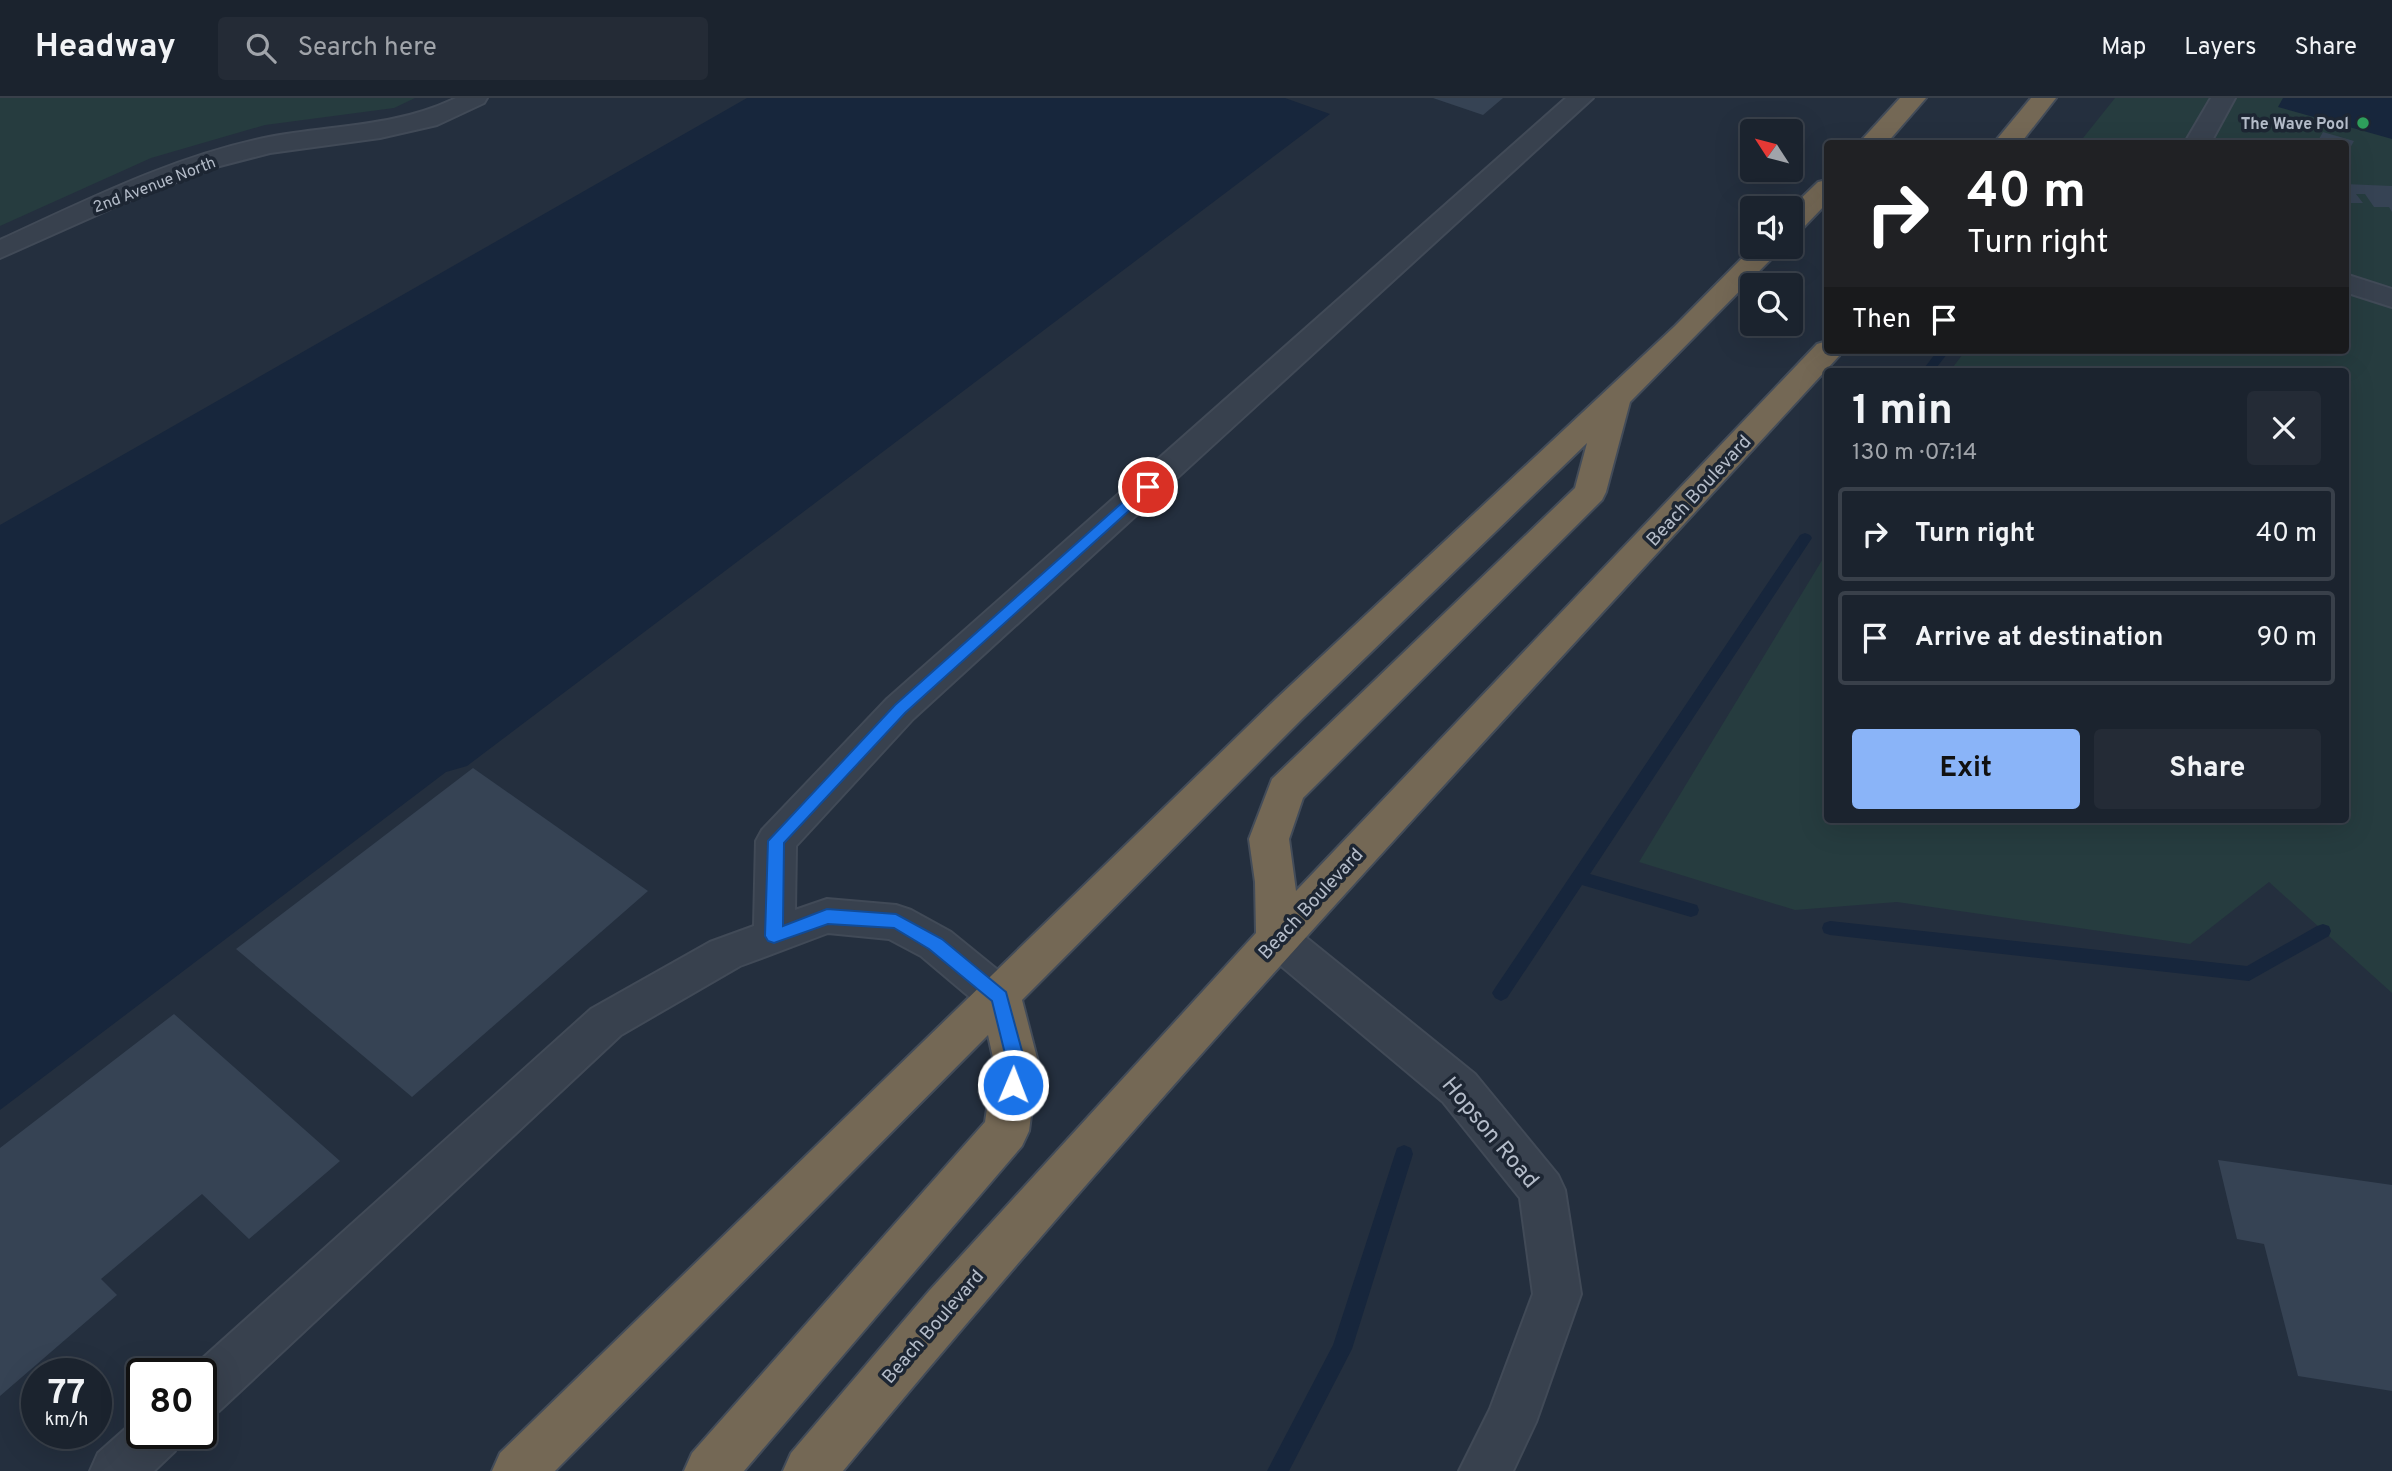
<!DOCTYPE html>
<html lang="en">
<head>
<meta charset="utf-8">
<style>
  :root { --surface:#1b232e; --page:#242b36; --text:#f1f3f6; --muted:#a0a4aa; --line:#39404a; --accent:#8ab4f8 }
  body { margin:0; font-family:Overpass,sans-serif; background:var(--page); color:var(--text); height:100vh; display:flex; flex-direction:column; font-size:26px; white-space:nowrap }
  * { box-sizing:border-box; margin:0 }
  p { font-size:23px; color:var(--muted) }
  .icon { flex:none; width:38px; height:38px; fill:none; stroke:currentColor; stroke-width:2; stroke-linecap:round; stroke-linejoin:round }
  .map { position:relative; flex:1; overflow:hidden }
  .details { position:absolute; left:1824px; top:270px; width:525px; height:455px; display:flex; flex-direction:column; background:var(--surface); border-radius:7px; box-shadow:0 7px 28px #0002,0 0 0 2px var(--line) }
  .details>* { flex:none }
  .hud { position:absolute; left:1824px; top:42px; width:525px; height:214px; border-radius:7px; box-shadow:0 7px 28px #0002,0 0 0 2px var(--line); background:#202124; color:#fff; overflow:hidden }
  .needle { width:46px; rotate:306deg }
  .tools { position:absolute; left:1740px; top:21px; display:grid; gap:14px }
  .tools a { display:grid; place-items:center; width:63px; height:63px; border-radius:7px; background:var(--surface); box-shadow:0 7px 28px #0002,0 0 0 2px var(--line); font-size:35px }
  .speed { position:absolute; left:21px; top:1260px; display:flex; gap:14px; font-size:35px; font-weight:700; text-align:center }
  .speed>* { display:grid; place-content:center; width:91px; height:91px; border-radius:50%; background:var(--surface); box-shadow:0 7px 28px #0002,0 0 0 2px var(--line); line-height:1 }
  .speed small { font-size:18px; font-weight:400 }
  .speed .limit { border:4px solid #111; border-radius:10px; background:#fff; color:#111 }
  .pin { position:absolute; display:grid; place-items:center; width:60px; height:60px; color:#fff; margin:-30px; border:4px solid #fff; border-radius:50%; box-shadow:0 2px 7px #0007 }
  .me { position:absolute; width:77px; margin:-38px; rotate:1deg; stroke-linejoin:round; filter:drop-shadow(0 0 5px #0008) }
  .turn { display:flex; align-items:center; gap:24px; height:147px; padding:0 28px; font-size:32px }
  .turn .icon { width:91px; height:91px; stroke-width:2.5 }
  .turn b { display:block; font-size:49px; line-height:60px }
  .then { display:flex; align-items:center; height:66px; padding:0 28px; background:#0003; gap:14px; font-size:26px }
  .round { display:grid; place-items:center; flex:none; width:74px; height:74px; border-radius:7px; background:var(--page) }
  .headline { display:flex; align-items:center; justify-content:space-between; height:119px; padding:0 28px }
  h1 { font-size:42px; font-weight:700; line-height:52px }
  .action { display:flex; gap:14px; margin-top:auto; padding:14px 28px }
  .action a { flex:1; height:80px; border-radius:7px; background:var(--accent); color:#111; font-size:28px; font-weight:700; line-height:80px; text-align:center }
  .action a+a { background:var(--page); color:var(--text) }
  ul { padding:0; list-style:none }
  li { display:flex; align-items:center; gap:21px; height:94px; margin:0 14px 10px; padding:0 14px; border:4px solid var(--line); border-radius:7px }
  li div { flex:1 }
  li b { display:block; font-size:26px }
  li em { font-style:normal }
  header { display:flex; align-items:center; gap:42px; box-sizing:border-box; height:98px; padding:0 35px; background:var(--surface); border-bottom:2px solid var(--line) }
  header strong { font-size:33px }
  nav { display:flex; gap:38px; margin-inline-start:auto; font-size:24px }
  .search { width:490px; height:63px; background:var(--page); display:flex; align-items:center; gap:18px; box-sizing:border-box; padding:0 24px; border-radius:7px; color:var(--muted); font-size:26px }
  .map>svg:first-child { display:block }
  .green { fill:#263c3f }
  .water { fill:#17263c }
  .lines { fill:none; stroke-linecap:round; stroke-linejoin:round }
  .stream { fill:#17263c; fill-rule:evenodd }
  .building { fill:#364354 }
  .minor-casing { stroke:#414a57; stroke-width:4 }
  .highway-casing { stroke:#434c59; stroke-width:4 }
  .minor { fill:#38414e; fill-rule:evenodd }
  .highway { fill:#746855; fill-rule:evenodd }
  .route { fill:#1a73e8; stroke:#114b97; stroke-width:2 }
  .leisure-dot { fill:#2e9e5b; stroke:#1d2633; stroke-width:2.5 }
  .labels { text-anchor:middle; stroke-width:7; stroke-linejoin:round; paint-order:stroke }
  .far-poi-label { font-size:16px; font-weight:bold; fill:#b4bcc9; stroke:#1d2633; text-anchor:end }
  .far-street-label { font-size:16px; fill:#b4bcc9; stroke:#1d2633 }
  .street-label { font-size:19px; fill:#b4bcc9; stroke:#1d2633 }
  .near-street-label { font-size:23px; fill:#b4bcc9; stroke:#1d2633 }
</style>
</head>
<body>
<header>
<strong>Headway</strong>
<div class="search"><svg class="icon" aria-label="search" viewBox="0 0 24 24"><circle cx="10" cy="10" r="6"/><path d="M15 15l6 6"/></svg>Search here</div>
<nav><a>Map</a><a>Layers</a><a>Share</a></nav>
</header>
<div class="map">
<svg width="2392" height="1373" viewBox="0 0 2392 1373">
  <rect width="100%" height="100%" fill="#242f3e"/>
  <!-- green -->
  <g class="green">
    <path d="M0,0h415l-21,10 -129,17 -114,33 -151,68z"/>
    <path d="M2115,0h277v895l-123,-111 -79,62 -293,-42 -102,8 -156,-48 188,-310v267h518v-448h-395l16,-21h379v-206l-266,-1z"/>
  </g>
  <!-- water -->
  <g class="water">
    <path d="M747,0h538l45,16 -863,652 -21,6 -446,338v-585z"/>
    <path d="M2283,0h109v41l-114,-32z"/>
  </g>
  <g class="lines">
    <!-- stream -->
    <g class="stream">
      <path d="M1938,252h12l-16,21h-12z"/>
      <path d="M1805,435l5,2 2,3 -2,3 -220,333 107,31 2,5 -2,5 -6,2 -109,-32 -75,113 -6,3 -6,-3 -3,-5 3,-5 305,-453z"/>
      <path d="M1830,823l417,45 70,-40 6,-2 6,2 2,5 -2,5 -80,45 -419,-46 -6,-2 -2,-5 2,-5z"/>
      <path d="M1404,1047l7,3 2,6 -61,195 -63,122h-22l66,-126 62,-191 2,-6z"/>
    </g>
  </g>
  <!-- building -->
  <g class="building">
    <path d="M1433,0h70l-20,17z"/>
    <path d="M2323,34l31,9 -9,16v-13h-29z"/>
    <path d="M2345,86l47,2v26l-3,-5h-15l-9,-13h-9l7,9h-18z"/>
    <path d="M473,670l175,123 -236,206 -176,-148z"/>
    <path d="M174,916l166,147 -91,78 -47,-45 -101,85 16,16 -117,101v-248z"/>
    <path d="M2218,1062l174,25v206l-94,-15 -34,-132 -27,-5z"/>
  </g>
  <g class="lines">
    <defs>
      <g id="minor">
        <path d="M456,0h31l-3,5 -47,22 -57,13 -110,15 -58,15 -84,33 -128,57v-18c87,-40 174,-84 269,-103 63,-12 128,-10 187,-39z"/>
        <path d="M1566,0h27l-680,621 -117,127 -1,64 32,-11 69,6 15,5 40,22 64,52 6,13 -6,13 -15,5 -15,-5 -64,-54 -32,-17 -61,-6 -88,33 -119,69 -402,376 -18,7v-44h-16l406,-365 119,-67 44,-16 2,-85 6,-11 125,-131z"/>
        <path d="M2211,0h24l-25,46h-26z"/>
        <path d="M2345,176l47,15v18l-47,-15z"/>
        <path d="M1277,823l15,5 183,148 83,101 7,15 16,104 -45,128 -23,49h-54l31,-62 43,-115 -13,-96 -77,-96 -181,-152 -6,-12 6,-12z"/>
        <path d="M142,1316v19h41l-8,18 -21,20h-64l8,-18z"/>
      </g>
      <g id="highway">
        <path d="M1900,0h26l-40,46h-28z"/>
        <path d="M2031,0h25l-36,46h-27z"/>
        <path d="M1827,82v23l-27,28 -10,2v-24l28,-27z"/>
        <path d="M1753,149h30l-153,155 -24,90 -4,8 -299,298 -14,41 7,52 521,-547 10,-3v9h16l-4,6c-338,367 -679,731 -996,1115h-60l8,-18 138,-162 327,-358 -1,-51 -6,-43 23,-60 303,-291 12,-45 -284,275 -281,282 16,62 -9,69 -7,15 -278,325h-60l8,-18 293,-331 9,-60 -6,-27 -433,436h-63l8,-18 777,-755 398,-372z"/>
      </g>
    </defs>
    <!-- minor casing -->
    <use href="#minor" class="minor-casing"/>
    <!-- highway casing -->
    <use href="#highway" class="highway-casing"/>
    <!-- minor -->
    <use href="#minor" class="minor"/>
    <!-- highway -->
    <use href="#highway" class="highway"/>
  </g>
  <!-- route -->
  <path class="route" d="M1148,384l4,2v6l-247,223 -121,130 -1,83 44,-17 69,5 46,25 64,53 19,70 -6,29 -6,2 -7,-2 -2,-6 3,-23 -15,-61 -63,-52 -35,-21 -66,-4 -54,19 -6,-2 -3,-5 3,-95 127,-136 248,-221z"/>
  <!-- markers -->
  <circle class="leisure-dot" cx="2363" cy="25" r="7"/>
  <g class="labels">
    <!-- far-poi labels -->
    <g class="far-poi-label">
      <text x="2349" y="31">The Wave Pool</text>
    </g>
    <!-- far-street labels -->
    <g class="far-street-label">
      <text transform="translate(154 86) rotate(-21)" y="6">2nd Avenue North</text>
    </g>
    <!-- street labels -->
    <g class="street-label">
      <text transform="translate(1698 392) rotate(-47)" y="7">Beach Boulevard</text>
      <text transform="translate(1310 805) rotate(-47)" y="7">Beach Boulevard</text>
      <text transform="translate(932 1228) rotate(-49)" y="7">Beach Boulevard</text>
    </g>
    <!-- near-street labels -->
    <g class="near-street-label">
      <text transform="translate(1491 1034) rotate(50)" y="8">Hopson Road</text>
    </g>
  </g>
</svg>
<div class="tools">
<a><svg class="needle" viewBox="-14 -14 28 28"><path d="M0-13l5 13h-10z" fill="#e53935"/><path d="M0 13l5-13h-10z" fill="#a0a4aa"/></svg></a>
<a><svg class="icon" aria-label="sound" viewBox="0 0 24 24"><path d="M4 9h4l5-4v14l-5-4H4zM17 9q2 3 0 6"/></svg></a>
<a><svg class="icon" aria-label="search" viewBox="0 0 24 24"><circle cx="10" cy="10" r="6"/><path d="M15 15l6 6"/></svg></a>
</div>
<div class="speed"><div>77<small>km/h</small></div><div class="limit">80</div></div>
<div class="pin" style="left:1148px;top:389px;background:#d93025"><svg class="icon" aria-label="arrive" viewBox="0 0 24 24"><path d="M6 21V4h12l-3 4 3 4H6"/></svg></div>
<svg class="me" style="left:1013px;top:987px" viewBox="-20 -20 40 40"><circle r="17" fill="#1a73e8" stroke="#fff" stroke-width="3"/><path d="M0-11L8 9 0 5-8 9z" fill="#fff"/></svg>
<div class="hud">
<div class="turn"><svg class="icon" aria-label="right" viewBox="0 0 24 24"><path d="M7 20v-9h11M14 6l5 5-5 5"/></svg><div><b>40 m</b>Turn right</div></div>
<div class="then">Then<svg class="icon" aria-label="arrive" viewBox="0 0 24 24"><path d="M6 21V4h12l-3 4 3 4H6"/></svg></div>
</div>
<section class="details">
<div class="headline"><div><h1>1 min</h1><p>130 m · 07:14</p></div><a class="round"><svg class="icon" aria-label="close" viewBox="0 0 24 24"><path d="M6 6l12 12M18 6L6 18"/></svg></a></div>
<ul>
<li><svg class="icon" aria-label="right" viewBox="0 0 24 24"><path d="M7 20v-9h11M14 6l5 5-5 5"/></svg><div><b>Turn right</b></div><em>40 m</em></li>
<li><svg class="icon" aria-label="arrive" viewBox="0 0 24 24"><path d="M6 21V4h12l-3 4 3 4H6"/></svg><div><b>Arrive at destination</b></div><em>90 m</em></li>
</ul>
<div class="action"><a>Exit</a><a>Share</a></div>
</section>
</div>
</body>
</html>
